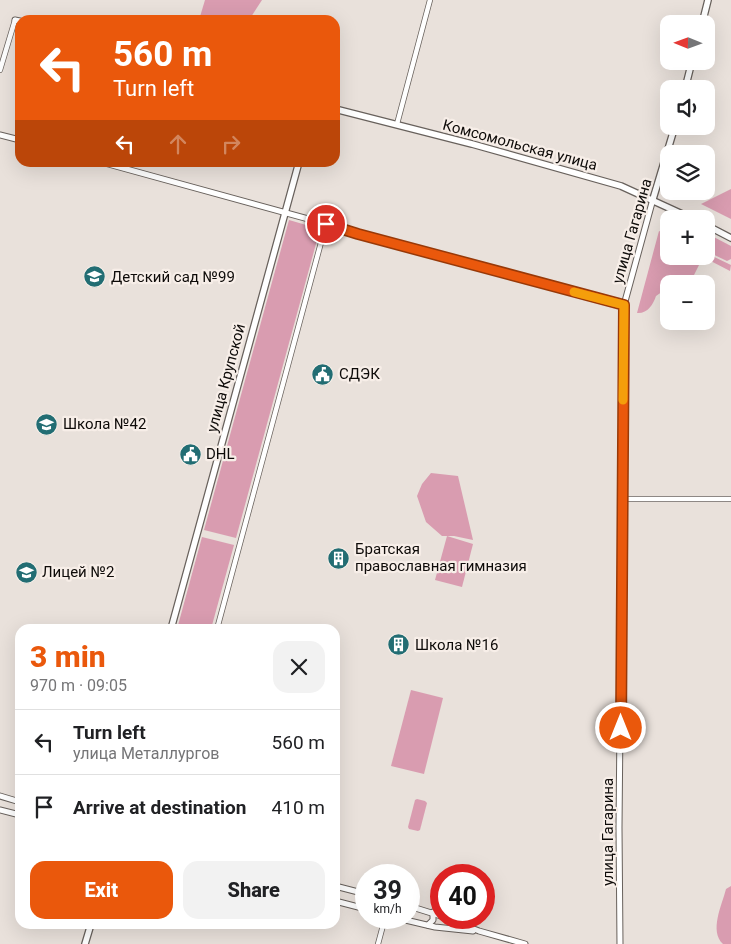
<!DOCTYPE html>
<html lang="en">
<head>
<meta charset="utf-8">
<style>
  :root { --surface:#fff; --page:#f2f2f2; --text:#202124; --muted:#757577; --line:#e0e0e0; --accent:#ea580c }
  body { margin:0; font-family:Roboto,sans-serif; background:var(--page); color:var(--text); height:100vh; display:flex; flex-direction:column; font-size:19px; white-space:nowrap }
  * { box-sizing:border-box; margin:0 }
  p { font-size:16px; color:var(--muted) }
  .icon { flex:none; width:28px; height:28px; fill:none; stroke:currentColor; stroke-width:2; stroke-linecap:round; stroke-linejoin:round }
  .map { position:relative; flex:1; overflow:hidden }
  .drawer { position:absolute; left:15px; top:624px; width:325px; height:305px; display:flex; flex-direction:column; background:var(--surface); border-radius:15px; box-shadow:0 5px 20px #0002 }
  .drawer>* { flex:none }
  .guide { position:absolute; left:15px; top:15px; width:325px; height:152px; border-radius:15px; box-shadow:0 5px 20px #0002; background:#ea580c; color:#fff; overflow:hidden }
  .needle { width:32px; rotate:271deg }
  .controls { position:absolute; left:660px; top:15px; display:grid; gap:10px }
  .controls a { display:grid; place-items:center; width:55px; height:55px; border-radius:10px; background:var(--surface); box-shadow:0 5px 20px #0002; font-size:25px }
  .speed { position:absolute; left:355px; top:864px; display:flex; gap:10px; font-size:25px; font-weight:700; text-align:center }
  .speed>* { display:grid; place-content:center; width:65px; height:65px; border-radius:50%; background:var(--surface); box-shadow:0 5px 20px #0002; line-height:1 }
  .speed small { font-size:12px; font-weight:400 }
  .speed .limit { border:8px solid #d22; background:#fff; color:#111 }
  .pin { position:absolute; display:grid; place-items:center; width:42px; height:42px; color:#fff; margin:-21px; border:2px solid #fff; border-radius:50%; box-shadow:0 1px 5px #0007 }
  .me { position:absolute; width:55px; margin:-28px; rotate:0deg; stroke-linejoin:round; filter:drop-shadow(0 0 4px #0008) }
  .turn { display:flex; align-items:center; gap:18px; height:105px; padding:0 15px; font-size:22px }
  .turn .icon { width:65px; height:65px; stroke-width:2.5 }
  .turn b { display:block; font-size:35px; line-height:42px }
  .lanes { display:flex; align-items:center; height:48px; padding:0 15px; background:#0003; justify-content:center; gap:25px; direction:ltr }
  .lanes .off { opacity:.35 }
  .round { display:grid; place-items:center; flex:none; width:52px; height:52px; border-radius:15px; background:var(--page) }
  .summary { display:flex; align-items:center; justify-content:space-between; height:85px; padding:0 15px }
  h1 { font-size:30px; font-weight:800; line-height:38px; color:var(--accent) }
  .cta { display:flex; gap:10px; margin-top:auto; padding:10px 15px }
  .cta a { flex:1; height:58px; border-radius:15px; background:var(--accent); color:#fff; font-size:20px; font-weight:800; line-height:58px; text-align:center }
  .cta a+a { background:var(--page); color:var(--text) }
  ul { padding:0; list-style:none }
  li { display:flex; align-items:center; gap:15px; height:65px; padding:0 15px; border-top:1px solid var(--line) }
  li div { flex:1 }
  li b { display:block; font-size:19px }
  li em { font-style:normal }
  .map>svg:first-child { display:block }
  .green { fill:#d99cb0 }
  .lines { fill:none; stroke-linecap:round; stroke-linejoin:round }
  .minor-casing { stroke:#68615c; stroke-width:6 }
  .tertiary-casing { stroke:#68615c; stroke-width:7 }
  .secondary-casing { stroke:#68615c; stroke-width:8 }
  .minor { stroke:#fff; stroke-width:4.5 }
  .tertiary { stroke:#fff; stroke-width:5 }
  .secondary { stroke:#fff; stroke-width:5.5 }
  .route-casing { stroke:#983908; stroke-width:12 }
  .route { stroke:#ea580c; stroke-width:9 }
  .slow { stroke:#f59e0b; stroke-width:9 }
  .labels { text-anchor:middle; stroke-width:4.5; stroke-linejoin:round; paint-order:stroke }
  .street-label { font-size:15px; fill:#0e0b09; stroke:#f7eee8 }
  .poi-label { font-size:15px; fill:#0e0b09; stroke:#f7eee8; text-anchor:start }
</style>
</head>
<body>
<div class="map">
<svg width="731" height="944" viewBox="0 0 731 944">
  <rect width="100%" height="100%" fill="#e9e1db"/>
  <!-- green -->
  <g class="green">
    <path d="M205,0h57l-13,20h-50z"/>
    <path d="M731,189v30l-30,-15z"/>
    <path d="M289,220l31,9 -84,309 -32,-8z"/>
    <path d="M659,231l10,4v21h37v-3l25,12 -1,6 -27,-14 -11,22 10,5h-33v5h-3l-10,7c-3,9 -9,18 -19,17z"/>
    <path d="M706,233l25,13v13l-4,2 -21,-10z"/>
    <path d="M431,473l27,3 15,64 -19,-4h-12l-16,-14 -9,-26 5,-12z"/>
    <path d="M447,536l26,8 -11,43 -27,-7z"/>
    <path d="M202,537l32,8 -23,84h-34z"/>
    <path d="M411,690l32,8 -19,76 -33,-8z"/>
    <path d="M417,799l8,2 2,2 -7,27 -2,1 -9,-2 -1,-2 7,-27z"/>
    <path d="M731,886v58h-8c-14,-13 -1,-39 3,-55z"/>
  </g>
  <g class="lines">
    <defs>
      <g id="minor">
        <path d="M0,70l15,-50"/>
        <path d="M397,124l33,-124"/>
        <path d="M622,499h109"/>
        <path d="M217,629l109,-405"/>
        <path d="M378,944l7,-26"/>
      </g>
      <g id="tertiary">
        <path d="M15,20l5,1"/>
        <path d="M0,135l20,5"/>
        <path d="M101,162c174,48 349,96 523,143"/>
        <path d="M0,796l20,6"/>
        <path d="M0,810l20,5"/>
        <path d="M335,886l31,8"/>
        <path d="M335,901l31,8"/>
        <path d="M409,906l32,10"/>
        <path d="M397,918l38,9 38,4"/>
        <path d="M446,918l33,13 46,13"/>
        <path d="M428,925l5,-5v-8"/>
        <path d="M620,944l-1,-116 5,-523 29,-106"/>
      </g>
      <g id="secondary">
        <path d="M702,24l6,-24"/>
        <path d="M685,89l7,-28"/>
        <path d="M335,109l137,35 149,42 72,33"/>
        <path d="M653,199l22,-73"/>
        <path d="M706,225l25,13"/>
        <path d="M171,629l128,-467"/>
        <path d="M85,944l6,-20"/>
      </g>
    </defs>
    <!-- minor casing -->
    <use href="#minor" class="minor-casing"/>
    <!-- tertiary casing -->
    <use href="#tertiary" class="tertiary-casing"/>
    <!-- secondary casing -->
    <use href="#secondary" class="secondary-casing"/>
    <!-- minor -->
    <use href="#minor" class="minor"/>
    <!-- tertiary -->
    <use href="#tertiary" class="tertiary"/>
    <!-- secondary -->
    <use href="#secondary" class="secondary"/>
  </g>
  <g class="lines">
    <defs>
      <path id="route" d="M326,224l32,10 266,71 -3,423"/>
    </defs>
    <!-- route casing -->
    <use href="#route" class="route-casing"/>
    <!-- route -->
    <use href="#route" class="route"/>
    <!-- slow -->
    <path class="slow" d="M574,292l50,13 -1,95"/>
  </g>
  <!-- icons -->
  <defs>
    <symbol id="school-disc" viewBox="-11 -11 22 22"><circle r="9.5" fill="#226d73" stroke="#f7eee8"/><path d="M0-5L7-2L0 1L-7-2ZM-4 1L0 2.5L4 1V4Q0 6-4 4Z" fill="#fff"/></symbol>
    <symbol id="civic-disc" viewBox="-11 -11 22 22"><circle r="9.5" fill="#226d73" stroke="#f7eee8"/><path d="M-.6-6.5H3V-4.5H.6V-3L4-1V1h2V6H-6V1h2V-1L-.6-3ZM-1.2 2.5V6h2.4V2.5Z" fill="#fff"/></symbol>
    <symbol id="building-disc" viewBox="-11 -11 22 22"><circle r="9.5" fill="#226d73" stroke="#f7eee8"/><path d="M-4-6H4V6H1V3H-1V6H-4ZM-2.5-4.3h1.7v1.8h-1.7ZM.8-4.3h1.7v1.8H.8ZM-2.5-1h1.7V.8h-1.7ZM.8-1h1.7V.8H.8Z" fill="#fff"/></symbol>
  </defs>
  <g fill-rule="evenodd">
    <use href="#school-disc" x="82" y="264" width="25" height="25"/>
    <use href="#civic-disc" x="310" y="362" width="25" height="25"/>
    <use href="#school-disc" x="34" y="412" width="25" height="25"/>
    <use href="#civic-disc" x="178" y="442" width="25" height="25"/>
    <use href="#building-disc" x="326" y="546" width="25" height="25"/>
    <use href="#school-disc" x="14" y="560" width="25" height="25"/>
    <use href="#building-disc" x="386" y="632" width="25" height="25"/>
  </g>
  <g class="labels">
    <!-- street labels -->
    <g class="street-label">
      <text transform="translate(520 145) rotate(15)" y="5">Комсомольская улица</text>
      <text transform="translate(632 231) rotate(-74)" y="5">улица Гагарина</text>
      <text transform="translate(226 378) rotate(-75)" y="5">улица Крупской</text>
      <text transform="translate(608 832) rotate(-90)" y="5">улица Гагарина</text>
    </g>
    <!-- poi labels -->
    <g class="poi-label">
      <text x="111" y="282">Детский сад №99</text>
      <text x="339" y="379">СДЭК</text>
      <text x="63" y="429">Школа №42</text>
      <text x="206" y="459">DHL</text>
      <text x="355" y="554">Братская<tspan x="355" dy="17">православная гимназия</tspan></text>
      <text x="42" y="577">Лицей №2</text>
      <text x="415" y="650">Школа №16</text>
    </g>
  </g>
</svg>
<div class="controls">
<a><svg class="needle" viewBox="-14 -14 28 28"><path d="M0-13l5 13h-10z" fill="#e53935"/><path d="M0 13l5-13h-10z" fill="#757577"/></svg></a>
<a><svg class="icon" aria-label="sound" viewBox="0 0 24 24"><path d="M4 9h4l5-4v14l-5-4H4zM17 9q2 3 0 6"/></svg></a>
<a><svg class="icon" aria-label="layers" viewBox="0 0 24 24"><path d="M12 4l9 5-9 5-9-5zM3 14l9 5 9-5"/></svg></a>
<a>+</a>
<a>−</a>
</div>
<div class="speed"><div>39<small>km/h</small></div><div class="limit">40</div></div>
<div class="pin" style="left:326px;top:224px;background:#d93025"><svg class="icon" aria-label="arrive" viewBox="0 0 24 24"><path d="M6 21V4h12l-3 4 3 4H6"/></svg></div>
<svg class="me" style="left:621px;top:728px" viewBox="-20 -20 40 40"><circle r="17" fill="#ea580c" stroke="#fff" stroke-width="3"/><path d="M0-11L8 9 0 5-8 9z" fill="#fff"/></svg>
<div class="guide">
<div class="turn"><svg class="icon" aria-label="left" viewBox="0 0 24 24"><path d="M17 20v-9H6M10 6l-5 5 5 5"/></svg><div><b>560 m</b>Turn left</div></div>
<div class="lanes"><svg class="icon" aria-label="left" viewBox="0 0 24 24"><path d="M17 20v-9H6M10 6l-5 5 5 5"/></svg><svg class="icon off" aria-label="ahead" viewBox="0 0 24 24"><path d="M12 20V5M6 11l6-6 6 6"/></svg><svg class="icon off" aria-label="right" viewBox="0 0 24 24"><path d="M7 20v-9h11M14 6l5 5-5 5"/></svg></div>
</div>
<section class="drawer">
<div class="summary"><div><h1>3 min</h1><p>970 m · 09:05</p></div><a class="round"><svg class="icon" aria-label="close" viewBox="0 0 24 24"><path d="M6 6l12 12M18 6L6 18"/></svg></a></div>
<ul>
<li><svg class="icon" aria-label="left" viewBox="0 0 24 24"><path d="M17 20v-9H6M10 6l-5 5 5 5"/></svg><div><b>Turn left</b><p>улица Металлургов</p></div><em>560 m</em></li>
<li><svg class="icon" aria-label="arrive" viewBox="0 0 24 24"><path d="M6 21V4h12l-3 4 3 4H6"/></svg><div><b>Arrive at destination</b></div><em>410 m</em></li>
</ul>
<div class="cta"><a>Exit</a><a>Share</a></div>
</section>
</div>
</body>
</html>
